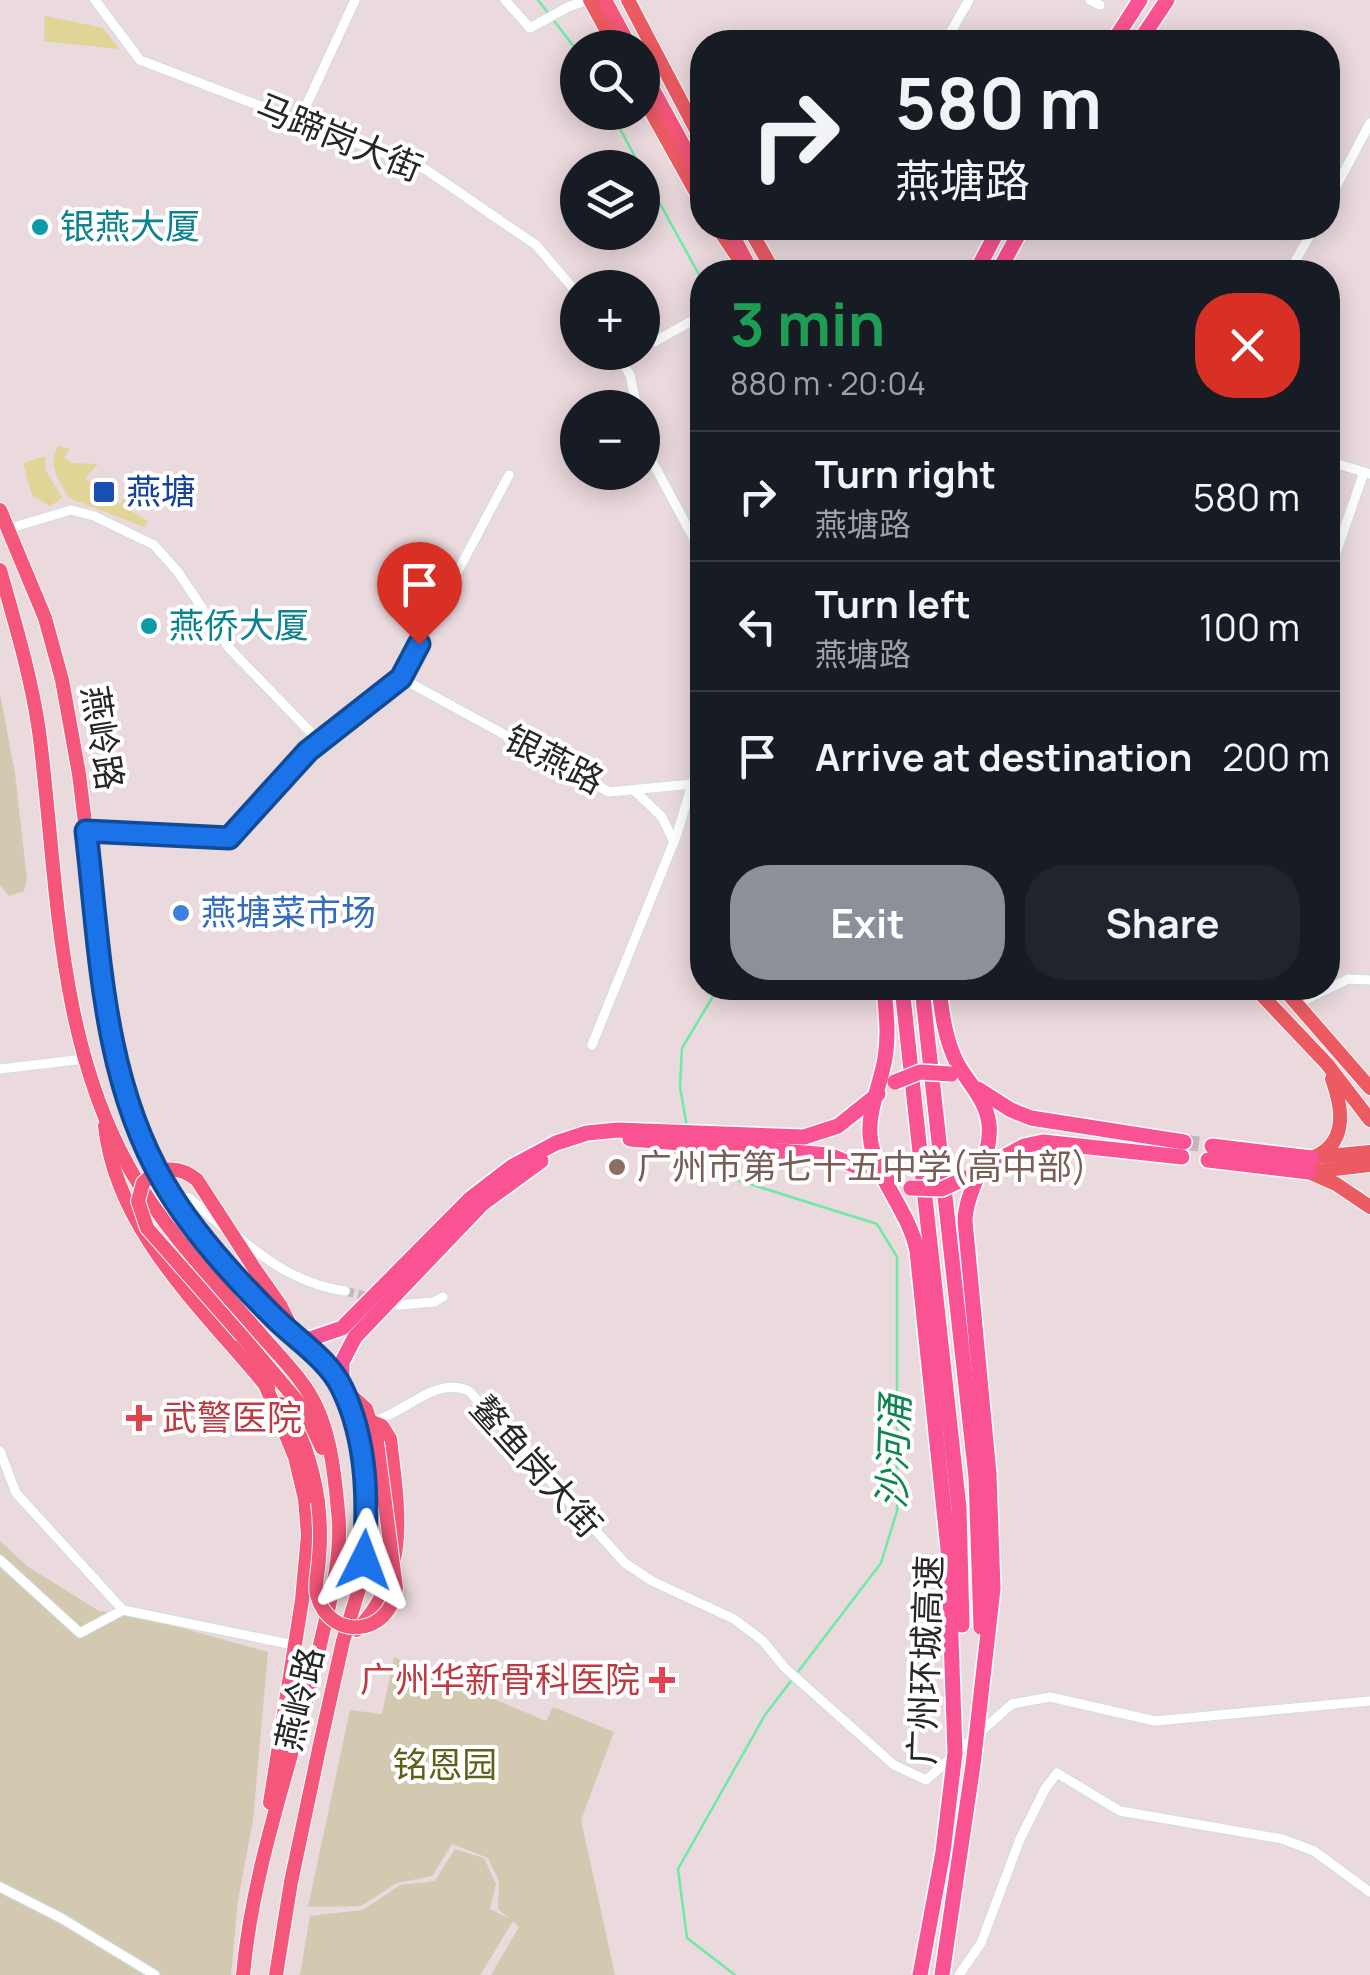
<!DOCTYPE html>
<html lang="en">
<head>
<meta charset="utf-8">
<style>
  :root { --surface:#171b24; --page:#20242c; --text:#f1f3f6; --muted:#9ea1a6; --line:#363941; --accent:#8c9099 }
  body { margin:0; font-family:Manrope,"Noto Sans SC",sans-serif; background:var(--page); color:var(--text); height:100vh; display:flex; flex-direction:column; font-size:38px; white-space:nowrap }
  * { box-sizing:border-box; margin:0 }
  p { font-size:32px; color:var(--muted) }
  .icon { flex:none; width:55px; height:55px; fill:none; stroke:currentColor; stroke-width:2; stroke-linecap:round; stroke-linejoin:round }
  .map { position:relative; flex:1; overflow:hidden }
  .panel { position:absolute; left:690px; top:260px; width:650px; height:740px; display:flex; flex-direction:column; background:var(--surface); border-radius:40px; box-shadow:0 5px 25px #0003 }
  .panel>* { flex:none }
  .guide { position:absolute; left:690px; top:30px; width:650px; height:210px; border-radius:40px; box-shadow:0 5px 25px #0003; background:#171b24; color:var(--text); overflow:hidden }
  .controls { position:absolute; left:560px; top:30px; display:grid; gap:20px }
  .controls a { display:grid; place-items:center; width:100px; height:100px; border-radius:50%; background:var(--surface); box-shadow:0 5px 25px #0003; font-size:50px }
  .pin { position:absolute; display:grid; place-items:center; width:85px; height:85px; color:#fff; margin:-102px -42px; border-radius:50% 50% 50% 0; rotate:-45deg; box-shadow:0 0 10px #0007 }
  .pin .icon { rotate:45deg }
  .me { position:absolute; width:110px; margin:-55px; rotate:3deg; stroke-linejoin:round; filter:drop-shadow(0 0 8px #0008) }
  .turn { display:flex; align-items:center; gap:35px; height:210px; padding:0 40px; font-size:45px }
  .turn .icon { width:130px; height:130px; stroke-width:2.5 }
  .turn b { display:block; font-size:70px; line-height:85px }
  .round { display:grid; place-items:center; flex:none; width:105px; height:105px; border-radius:40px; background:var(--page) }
  .overview { display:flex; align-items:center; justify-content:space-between; height:170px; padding:0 40px }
  h1 { font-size:60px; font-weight:700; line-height:75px; color:#1e9e55 }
  .cta { display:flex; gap:20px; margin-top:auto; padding:20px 40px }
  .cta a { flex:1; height:115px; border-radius:40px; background:var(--accent); color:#fff; font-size:40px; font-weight:700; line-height:115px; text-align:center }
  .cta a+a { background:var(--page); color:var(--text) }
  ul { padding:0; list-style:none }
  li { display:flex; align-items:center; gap:30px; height:130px; padding:0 40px; border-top:2px solid var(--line) }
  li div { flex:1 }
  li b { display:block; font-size:38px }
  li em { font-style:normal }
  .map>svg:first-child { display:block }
  .green { fill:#e0d496 }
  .cemetery { fill:#d3c9b0 }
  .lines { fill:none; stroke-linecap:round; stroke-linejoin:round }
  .stream { stroke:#6deba5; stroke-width:2.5 }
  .minor-tunnel { stroke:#c3b5b9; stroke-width:9; stroke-dasharray:9 4.5; stroke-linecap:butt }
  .motorway-tunnel { stroke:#c3b5b9; stroke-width:15; stroke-dasharray:15 8; stroke-linecap:butt }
  .minor-casing { stroke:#cee0e0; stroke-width:11 }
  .primary-casing { stroke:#fff; stroke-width:16 }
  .trunk-casing { stroke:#fff; stroke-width:16 }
  .motorway-casing { stroke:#fff; stroke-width:18 }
  .minor { stroke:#fff; stroke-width:9 }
  .primary { stroke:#ed5b62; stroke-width:14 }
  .trunk { stroke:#f4577a; stroke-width:14 }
  .motorway { stroke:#fa5393; stroke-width:15 }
  .trunk-bridge-casing { stroke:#fff; stroke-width:16; stroke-linecap:butt }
  .motorway-bridge-casing { stroke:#fff; stroke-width:18; stroke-linecap:butt }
  .trunk-bridge { stroke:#f4577a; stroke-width:14 }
  .motorway-bridge { stroke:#fa5393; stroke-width:15 }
  .route-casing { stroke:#114b97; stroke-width:25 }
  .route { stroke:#1a73e8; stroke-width:18 }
  .culture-dot { fill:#0f9aa8; stroke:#fff; stroke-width:4 }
  .transit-dot { fill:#1a4fb4; stroke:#fff; stroke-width:4 }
  .shop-dot { fill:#3f7fe0; stroke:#fff; stroke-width:4 }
  .education-dot { fill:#8d6e63; stroke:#fff; stroke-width:4 }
  .health-dot { fill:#e0444e; stroke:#fff; stroke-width:4 }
  .labels { text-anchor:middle; stroke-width:8; stroke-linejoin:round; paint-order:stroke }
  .street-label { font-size:35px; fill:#272727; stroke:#fff }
  .culture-label { font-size:35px; fill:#0d838f; stroke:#fff; text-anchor:start }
  .transit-label { font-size:35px; fill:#164399; stroke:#fff; text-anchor:start }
  .shop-label { font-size:35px; fill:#366cbe; stroke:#fff; text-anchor:start }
  .education-label { font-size:35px; fill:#785e54; stroke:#fff; text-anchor:start }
  .health-label { font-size:35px; fill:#be3a42; stroke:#fff; text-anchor:start }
  .park-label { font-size:35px; fill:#615f1a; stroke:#fff }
  .water-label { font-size:38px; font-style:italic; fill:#10854e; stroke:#fff }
</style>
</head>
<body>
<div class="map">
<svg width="1370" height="1975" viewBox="0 0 1370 1975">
  <rect width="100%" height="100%" fill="#ead9dd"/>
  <!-- green -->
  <g class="green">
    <path d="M45,16l58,12 16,21 -75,-8z"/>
    <path d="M58,446l12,3 -6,9 8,5 26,1 -13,14 35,26 17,-23 7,5 -15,24 19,11 -4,6 -75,-29c-10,-18 -22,-32 -11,-52z"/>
    <path d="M46,456l-1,13 17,29 -12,8 -18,-11 -9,-32z"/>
  </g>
  <!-- cemetery -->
  <g class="cemetery">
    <path d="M0,694l15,79 12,107 -3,11 -15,5 -9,-11z"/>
    <path d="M0,1541l27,25 72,45 36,4 133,37 -15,168 -15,80 -7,75h-231z"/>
    <path d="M394,1657l152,64 7,-14 61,25 -33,88 34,155h-124l28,-48 -6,-6 -33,54h-180l10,-59 53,-6 37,-25 35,-4 20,-32 29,9 12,26 -6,25 20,10 -12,-10 1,-28 -11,-23 -36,-14 -20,32 -35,7 -36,23 -53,1 42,-197 32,4z"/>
  </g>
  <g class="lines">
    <!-- stream -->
    <g class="stream">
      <path d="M538,0l40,52"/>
      <path d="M611,112l30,56"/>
      <path d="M642,171l60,109"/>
      <path d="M687,1127l-7,-40 2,-39 36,-60"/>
      <path d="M691,1149l1,6 32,21 153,48 20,33v254l-16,52 -116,152 -87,154 9,69 48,37"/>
    </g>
    <!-- minor-tunnel -->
    <path class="minor-tunnel" d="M345,1291l27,7"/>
    <!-- motorway-tunnel -->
    <path class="motorway-tunnel" d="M1184,1142l28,4"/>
    <defs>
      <g id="minor">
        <path d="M95,0l45,60 285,109 111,76 42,49"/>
        <path d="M505,0l25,28 38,-21 20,-7"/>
        <path d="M1090,0l10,5"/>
        <path d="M945,42l24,-42"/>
        <path d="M299,121l56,-121"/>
        <path d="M1328,202l42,-79"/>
        <path d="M1289,272l25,-44"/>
        <path d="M642,331l12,11 48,-27"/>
        <path d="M616,352l14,23 7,33"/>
        <path d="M642,435l3,13 57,106"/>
        <path d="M1328,461l42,13"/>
        <path d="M7,529l64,-19 23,6 60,29 24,27 51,76 91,94"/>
        <path d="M1328,576l36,-104"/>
        <path d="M401,678l208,114 83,-8 10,-26"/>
        <path d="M635,791l27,26 12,25"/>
        <path d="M86,831l143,7 79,-87 93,-73 108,-203"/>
        <path d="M1297,1004l51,-25 22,1"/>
        <path d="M592,1045l85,-211 15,-50"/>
        <path d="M0,1069l84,-10"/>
        <path d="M173,1196l16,2 36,31"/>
        <path d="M238,1237c33,27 64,48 107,54"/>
        <path d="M399,1305l35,-3 9,-5"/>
        <path d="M375,1421c32,-10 61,-45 94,-30l156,172 27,18 82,38 29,22 22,27 109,97 32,15 86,-76 38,-7 105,24 215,-20"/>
        <path d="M0,1451l16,42 107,117 171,35"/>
        <path d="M0,1560l80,73 43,-23"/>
        <path d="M0,1887l61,31 94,57"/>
        <path d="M959,1975l22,-32 39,-104 25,-50 12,-16 63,38 162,28 32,12 56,41"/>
      </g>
      <g id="primary">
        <path d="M590,0l26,48"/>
        <path d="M628,0l74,141"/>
        <path d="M642,95l60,108"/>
        <path d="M718,228l27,40"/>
        <path d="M749,228l25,44"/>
        <path d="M1255,988l72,76 43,56"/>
        <path d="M1283,988l87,100"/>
        <path d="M1317,1157l53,-5"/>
        <path d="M1312,1158c36,-14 31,-49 20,-79"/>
        <path d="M1309,1172l27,12 34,23"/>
        <path d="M1309,1172l61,-7"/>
      </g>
      <g id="trunk">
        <path d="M605,0l26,48"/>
        <path d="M642,69l60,110"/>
        <path d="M729,228l23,44"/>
        <path d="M0,510l45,108 17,62 17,94 32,261 14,62 40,88 31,44 74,85 65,63 12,24 16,62 4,49 -4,64 -20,65 -24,108 -28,133 -15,93"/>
        <path d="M0,570c15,53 31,106 39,161 19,147 16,307 92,440 35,61 85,112 131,165 19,22 43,45 55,72 14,30 18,70 21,103 5,45 -8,90 -18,134 -25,110 -67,217 -77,330"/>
        <path d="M105,1126c11,105 99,184 163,262"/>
        <path d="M254,1268l26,37 13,26"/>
        <path d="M242,1336l62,73 18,39"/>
        <path d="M265,1384l30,73 10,42 3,36 -6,65 -32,203"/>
        <path d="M346,1391l20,18 11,33"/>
        <path d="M282,1404c21,29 31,63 36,98"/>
        <path d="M357,1630c54,-56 41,-121 33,-191l-8,-13 -10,-4"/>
      </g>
      <g id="motorway">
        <path d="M1113,42l27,-42"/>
        <path d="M1139,42l28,-42"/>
        <path d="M976,272l23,-44"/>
        <path d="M998,272l24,-44"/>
        <path d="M884,988c2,23 5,47 1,70 -4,25 -17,52 -15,77 3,41 39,75 47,116l31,298 7,204"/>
        <path d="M902,988l57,520 3,117"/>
        <path d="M922,988l54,489"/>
        <path d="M939,988c3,26 6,51 18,75 11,20 29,36 32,61 4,35 -23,63 -24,97l24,253"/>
        <path d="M978,1089l33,21 20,8 153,24"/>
        <path d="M630,1139l199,16 58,24"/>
        <path d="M1212,1146l100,12"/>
        <path d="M1208,1160l101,12"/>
        <path d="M978,1171l46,-25 19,-4 139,15"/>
        <path d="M295,1337l15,2 32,-11 128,-129 43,-33 43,-23 31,-10 31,-3 186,7 34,-11 40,-32"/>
        <path d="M342,1388v-26l13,-25 127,-133 59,-43"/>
        <path d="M942,1975l31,-210"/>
      </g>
    </defs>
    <!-- minor casing -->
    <use href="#minor" class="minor-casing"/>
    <!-- primary casing -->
    <use href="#primary" class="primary-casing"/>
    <!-- trunk casing -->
    <use href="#trunk" class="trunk-casing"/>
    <!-- motorway casing -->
    <use href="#motorway" class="motorway-casing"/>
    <!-- minor -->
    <use href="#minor" class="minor"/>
    <!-- primary -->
    <use href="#primary" class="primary"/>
    <!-- trunk -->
    <use href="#trunk" class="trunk"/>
    <!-- motorway -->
    <use href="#motorway" class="motorway"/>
    <defs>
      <g id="trunk-bridge">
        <path d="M242,1336l-95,-108 -9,-27 5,-18c16,-17 36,-18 54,-3l57,88"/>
        <path d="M318,1502c2,18 3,36 1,55 0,12 -5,26 -2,38 12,46 73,42 79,-7l-19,-146"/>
      </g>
      <g id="motorway-bridge">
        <path d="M895,1082l25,-10 31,2"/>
        <path d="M911,1188l31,1 24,-11"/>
        <path d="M976,1477l5,150"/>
        <path d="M973,1765l20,-176 -4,-115"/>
        <path d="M920,1975l23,-123 12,-99"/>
      </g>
    </defs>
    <!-- trunk-bridge casing -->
    <use href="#trunk-bridge" class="trunk-bridge-casing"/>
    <!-- motorway-bridge casing -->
    <use href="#motorway-bridge" class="motorway-bridge-casing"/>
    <!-- trunk-bridge -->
    <use href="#trunk-bridge" class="trunk-bridge"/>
    <!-- motorway-bridge -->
    <use href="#motorway-bridge" class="motorway-bridge"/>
  </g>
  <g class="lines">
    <defs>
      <path id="route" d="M364,1560c4,-57 4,-119 -22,-172 -15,-31 -50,-51 -73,-76 -38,-38 -78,-82 -105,-129 -62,-106 -64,-233 -78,-352l143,7 79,-87 93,-73 18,-34"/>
    </defs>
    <!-- route casing -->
    <use href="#route" class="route-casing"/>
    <!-- route -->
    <use href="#route" class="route"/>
  </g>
  <!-- markers -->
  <g class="culture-dot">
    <circle cx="40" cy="227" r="10"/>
    <circle cx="149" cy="626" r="10"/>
  </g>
  <rect class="transit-dot" x="92" y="480" width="24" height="24" rx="5"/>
  <circle class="shop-dot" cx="181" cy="913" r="10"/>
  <circle class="education-dot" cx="617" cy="1167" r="10"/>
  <g class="health-dot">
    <path d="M134 1403h10v10h10v10h-10v10h-10v-10h-10v-10h10z"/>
    <path d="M657 1665h10v10h10v10h-10v10h-10v-10h-10v-10h10z"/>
  </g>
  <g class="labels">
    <!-- street labels -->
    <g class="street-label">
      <text transform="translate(339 138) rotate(22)" y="12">马蹄岗大街</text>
      <text transform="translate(102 738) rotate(81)" y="12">燕岭路</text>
      <text transform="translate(554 760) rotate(27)" y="12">银燕路</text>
      <text transform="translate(536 1467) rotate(48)" y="12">鳌鱼岗大街</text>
      <text transform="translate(926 1660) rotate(-88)" y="12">广州环城高速</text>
      <text transform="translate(300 1699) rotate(-77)" y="12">燕岭路</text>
    </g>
    <!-- culture labels -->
    <g class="culture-label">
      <text x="60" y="239">银燕大厦</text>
      <text x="169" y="638">燕侨大厦</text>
    </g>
    <!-- transit labels -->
    <g class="transit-label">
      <text x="126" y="504">燕塘</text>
    </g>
    <!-- shop labels -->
    <g class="shop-label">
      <text x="201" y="925">燕塘菜市场</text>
    </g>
    <!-- education labels -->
    <g class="education-label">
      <text x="637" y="1179">广州市第七十五中学(高中部)</text>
    </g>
    <!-- health labels -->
    <g class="health-label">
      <text x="162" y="1430">武警医院</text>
      <text x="640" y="1692" text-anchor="end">广州华新骨科医院</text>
    </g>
    <!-- park labels -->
    <g class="park-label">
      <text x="445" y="1777">铭恩园</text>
    </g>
    <!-- water labels -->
    <g class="water-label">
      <text transform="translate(894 1452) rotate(-88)" y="13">沙河涌</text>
    </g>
  </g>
</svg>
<div class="controls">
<a><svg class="icon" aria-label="search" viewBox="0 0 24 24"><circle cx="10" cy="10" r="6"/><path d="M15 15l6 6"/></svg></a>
<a><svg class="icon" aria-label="layers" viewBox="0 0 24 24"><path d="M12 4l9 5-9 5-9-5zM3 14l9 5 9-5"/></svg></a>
<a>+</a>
<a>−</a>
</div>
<div class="pin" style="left:419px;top:644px;background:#d93025"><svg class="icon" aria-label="arrive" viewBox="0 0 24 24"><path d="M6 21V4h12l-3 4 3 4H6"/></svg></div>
<svg class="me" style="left:364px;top:1560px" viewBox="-20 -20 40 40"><path d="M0-17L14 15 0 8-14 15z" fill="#1a73e8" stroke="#fff" stroke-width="4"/></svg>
<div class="guide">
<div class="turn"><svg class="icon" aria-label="right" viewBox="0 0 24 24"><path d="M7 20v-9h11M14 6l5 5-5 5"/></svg><div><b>580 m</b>燕塘路</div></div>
</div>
<section class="panel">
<div class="overview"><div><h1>3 min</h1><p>880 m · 20:04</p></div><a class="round" style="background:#d93025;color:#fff"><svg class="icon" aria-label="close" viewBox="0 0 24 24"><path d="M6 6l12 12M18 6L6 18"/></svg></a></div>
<ul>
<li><svg class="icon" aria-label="right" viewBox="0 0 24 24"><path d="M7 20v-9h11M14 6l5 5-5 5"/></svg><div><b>Turn right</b><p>燕塘路</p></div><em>580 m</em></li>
<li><svg class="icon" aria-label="left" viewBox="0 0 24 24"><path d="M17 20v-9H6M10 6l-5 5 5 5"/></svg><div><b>Turn left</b><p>燕塘路</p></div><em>100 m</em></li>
<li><svg class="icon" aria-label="arrive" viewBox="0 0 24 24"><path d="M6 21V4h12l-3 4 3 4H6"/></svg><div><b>Arrive at destination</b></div><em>200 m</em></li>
</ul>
<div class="cta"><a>Exit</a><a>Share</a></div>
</section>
</div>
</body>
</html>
